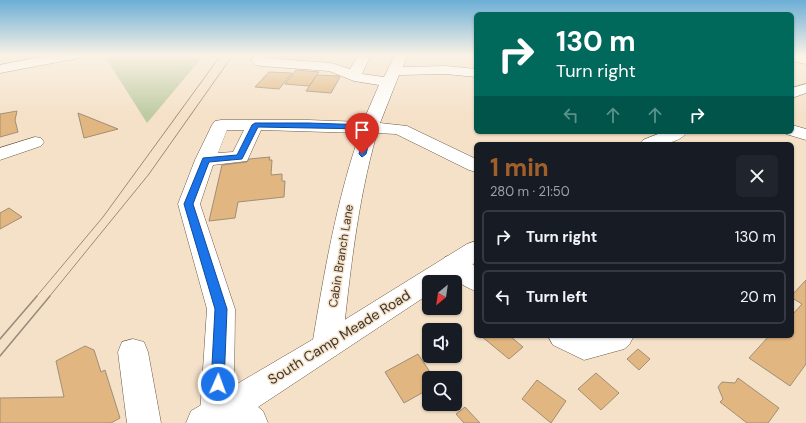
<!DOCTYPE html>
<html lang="en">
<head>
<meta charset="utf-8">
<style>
  :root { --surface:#171b24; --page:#20242c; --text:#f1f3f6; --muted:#9ea1a6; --line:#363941; --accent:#a05e2a }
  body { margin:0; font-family:"DM Sans",sans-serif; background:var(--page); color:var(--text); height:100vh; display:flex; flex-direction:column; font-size:15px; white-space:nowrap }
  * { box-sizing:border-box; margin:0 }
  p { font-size:13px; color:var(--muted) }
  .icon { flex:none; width:22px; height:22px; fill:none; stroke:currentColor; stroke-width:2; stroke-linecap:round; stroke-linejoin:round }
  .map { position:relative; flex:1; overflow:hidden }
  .side { position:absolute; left:474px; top:142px; width:320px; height:196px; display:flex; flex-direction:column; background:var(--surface); border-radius:6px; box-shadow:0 1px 3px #0004 }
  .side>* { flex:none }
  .hud { position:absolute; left:474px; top:12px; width:320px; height:122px; border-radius:6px; box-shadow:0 1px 3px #0004; background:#00695c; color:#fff; overflow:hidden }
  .needle { width:26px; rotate:209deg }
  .tools { position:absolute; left:422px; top:275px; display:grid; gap:8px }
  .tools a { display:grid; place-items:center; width:40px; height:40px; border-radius:6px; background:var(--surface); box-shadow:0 1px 3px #0004; font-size:20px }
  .pin { position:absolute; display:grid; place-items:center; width:34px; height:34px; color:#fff; margin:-41px -17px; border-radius:50% 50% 50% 0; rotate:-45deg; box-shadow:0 0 4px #0007 }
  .pin .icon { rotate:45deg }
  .me { position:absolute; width:44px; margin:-22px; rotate:2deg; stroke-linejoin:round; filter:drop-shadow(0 0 3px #0008) }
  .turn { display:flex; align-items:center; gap:14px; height:84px; padding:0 16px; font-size:18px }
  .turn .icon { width:52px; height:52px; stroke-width:2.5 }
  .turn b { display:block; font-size:28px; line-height:34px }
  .lanes { display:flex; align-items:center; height:38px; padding:0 16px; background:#0003; justify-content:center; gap:20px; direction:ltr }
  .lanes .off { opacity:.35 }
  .round { display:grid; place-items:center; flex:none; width:42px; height:42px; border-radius:6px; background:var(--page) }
  .head { display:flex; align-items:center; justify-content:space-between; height:68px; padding:0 16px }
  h1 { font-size:24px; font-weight:800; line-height:30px; color:var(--accent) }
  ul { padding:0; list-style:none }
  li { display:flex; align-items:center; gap:12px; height:54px; margin:0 8px 6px; padding:0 8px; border:2px solid var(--line); border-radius:6px }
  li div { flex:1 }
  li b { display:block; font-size:15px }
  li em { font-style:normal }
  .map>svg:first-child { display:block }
  .green { fill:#becba2 }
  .building { fill:#e1b680; stroke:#a08e77 }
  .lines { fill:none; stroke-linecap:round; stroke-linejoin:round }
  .minor-casing { stroke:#6b5944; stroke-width:1 }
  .major-casing { stroke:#6b5944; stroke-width:1 }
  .minor { fill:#fff; fill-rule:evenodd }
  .major { fill:#fff; fill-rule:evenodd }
  .tram-far1 { stroke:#998b7a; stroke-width:1 }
  .tram { stroke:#998b7a; stroke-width:1.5 }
  .route { fill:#1a73e8; stroke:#114b97 }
  .labels { text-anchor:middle; stroke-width:3; stroke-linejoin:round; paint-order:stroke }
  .street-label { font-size:12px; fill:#3d352c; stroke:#f5e1c8 }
  .near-street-label { font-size:14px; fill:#3d352c; stroke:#f5e1c8 }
</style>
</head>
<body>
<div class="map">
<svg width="806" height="423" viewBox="0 0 806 423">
  <rect width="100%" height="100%" fill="#f5e1c8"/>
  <!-- green -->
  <path class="green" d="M104,55h100l-57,68z"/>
  <!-- building -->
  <g class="building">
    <path d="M296,70l23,2 -10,14 -24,-2z"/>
    <path d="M269,72l23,1 -13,16 -24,-2z"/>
    <path d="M317,75l21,1 2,1 -9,16 -25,-2z"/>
    <path d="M17,111l-2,9 3,12 -18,5v-23z"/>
    <path d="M78,113l40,16 -34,9z"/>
    <path d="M270,157l-1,3h3l-1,15 11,-1v7h3l-1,16 -46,5 -3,16 -26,3 13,-56 25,-3 2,-3z"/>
    <path d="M9,208l13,9 -22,12v-16z"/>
    <path d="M806,280v84l-16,22 -41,-28 20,-22h23v-21l10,-11 -10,-6v-3z"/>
    <path d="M481,336h29l13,11 -14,12z"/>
    <path d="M85,346l9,4 7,22 4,-2 15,48 -9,5h-111v-25l64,-1 -8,-36z"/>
    <path d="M638,349l12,10 -11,11 -12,-11z"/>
    <path d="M418,354l16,24h-5v11l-25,14 -19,-31z"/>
    <path d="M596,373l23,20 -18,17 -23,-21z"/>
    <path d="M738,378l41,30 -11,15h-21l-27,-21 3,-3 -5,-12 4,-5 13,1z"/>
    <path d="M537,380l29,21 -15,22 -29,-24z"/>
    <path d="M465,407l15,16h-16l-8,-9z"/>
  </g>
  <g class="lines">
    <defs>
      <g id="minor">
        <path d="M51,55h29l-1,3 -5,1 -74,14v-8z"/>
        <path d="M255,55h13l-2,3 65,5 19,6 8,-14h13l-9,19 22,3 11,-22h13l-5,12 43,-1 30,3v8l-30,-3 -47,1 -19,48 27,3 69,33v13l-7,-2 -73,-36 -19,-1c-20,70 -27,141 -35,213l-5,9 -10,4 -10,-4 -5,-9c12,-72 24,-144 48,-213l-99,-3 -14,31 -34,4 -13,39 35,105 -1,82 7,2 22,18 5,12h-64l-4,-9 7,-105 -29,-105 17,-44 17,-35 3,-4 6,-1h87l55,2 16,-37 -25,-4 -25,-10 -68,-5 -5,-1 -5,-5zM227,130h17l-11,22 -15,1z"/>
        <path d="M792,125l14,4v11l-20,-6 -1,-2h7z"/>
        <path d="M35,137l6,1 3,4 -3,4 -41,14v-12z"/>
        <path d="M454,255l9,2 13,10v24c-13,-4 -28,-15 -34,-27l3,-7z"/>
        <path d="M548,336h86l-5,9 -5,4 -40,11 -31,-15z"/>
        <path d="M133,339l11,3 4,10 13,71h-34l-9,-71 4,-10z"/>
      </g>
      <g id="major">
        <path d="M792,55l14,1v8l-14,-3z"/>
        <path d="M806,84v9l-14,5v-10z"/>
        <path d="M663,132h24c-10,14 -32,12 -47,12l3,-4z"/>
        <path d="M476,241v21l-30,20h-17v12l-195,129h-48l5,-12 126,-74 150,-93z"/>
      </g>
    </defs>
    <!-- minor casing -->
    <use href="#minor" class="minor-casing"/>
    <!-- major casing -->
    <use href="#major" class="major-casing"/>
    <!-- minor -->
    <use href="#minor" class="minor"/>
    <!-- major -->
    <use href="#major" class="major"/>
    <!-- tram-far1 -->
    <g class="tram-far1">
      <path d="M36,297l67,-80 118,-162"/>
      <path d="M49,297l100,-123 84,-119"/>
    </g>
    <!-- tram -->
    <g class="tram">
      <path d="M0,339l37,-43"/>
      <path d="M0,356l50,-60"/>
    </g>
  </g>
  <!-- sky -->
  <linearGradient id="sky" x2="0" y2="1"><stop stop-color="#6baed6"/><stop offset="0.48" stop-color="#faf2e6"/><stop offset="1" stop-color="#faf2e6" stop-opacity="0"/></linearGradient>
  <rect width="806" height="115" fill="url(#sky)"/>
  <!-- route -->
  <path class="route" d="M255,123h53l62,2 3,2 -7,27 -4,3 -3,-3 7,-25 -108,-2 -16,32 -33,3 -16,42 34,105 -3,75 -1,4 -5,2 -5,-2 -2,-4 4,-75 -31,-105 19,-46 34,-3 15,-30z"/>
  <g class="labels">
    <!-- street labels -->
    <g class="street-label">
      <text transform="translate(341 256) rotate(-81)" y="4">Cabin Branch Lane</text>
    </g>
    <!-- near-street labels -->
    <g class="near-street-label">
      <text transform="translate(339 337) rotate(-32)" y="5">South Camp Meade Road</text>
    </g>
  </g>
</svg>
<div class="tools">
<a><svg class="needle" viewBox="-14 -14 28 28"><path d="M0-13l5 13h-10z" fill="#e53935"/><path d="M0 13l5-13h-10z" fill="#9ea1a6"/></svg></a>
<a><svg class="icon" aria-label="sound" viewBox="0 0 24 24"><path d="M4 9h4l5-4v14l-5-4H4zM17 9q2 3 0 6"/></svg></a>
<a><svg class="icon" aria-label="search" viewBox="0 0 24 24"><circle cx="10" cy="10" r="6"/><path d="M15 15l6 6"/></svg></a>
</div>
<div class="pin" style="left:362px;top:154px;background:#d93025"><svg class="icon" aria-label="arrive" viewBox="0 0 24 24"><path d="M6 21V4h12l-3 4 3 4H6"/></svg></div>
<svg class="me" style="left:218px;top:384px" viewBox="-20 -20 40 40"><circle r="17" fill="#1a73e8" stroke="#fff" stroke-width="3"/><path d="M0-11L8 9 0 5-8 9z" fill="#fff"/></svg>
<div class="hud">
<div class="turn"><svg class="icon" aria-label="right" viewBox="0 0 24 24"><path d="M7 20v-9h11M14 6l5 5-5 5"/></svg><div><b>130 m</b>Turn right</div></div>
<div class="lanes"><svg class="icon off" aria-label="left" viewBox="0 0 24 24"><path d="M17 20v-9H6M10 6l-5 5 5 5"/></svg><svg class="icon off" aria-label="ahead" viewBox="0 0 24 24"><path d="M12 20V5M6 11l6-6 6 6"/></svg><svg class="icon off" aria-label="ahead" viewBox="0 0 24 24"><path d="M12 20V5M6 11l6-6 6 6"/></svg><svg class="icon" aria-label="right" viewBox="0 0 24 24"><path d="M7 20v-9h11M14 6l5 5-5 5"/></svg></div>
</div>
<section class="side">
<div class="head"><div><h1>1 min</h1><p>280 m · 21:50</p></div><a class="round"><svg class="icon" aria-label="close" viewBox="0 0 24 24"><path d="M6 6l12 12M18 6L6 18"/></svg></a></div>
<ul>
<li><svg class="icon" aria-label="right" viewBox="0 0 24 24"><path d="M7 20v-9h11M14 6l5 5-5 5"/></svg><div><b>Turn right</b></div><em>130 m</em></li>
<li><svg class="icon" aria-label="left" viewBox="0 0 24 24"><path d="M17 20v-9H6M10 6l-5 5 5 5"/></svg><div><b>Turn left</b></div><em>20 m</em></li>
</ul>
</section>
</div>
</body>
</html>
